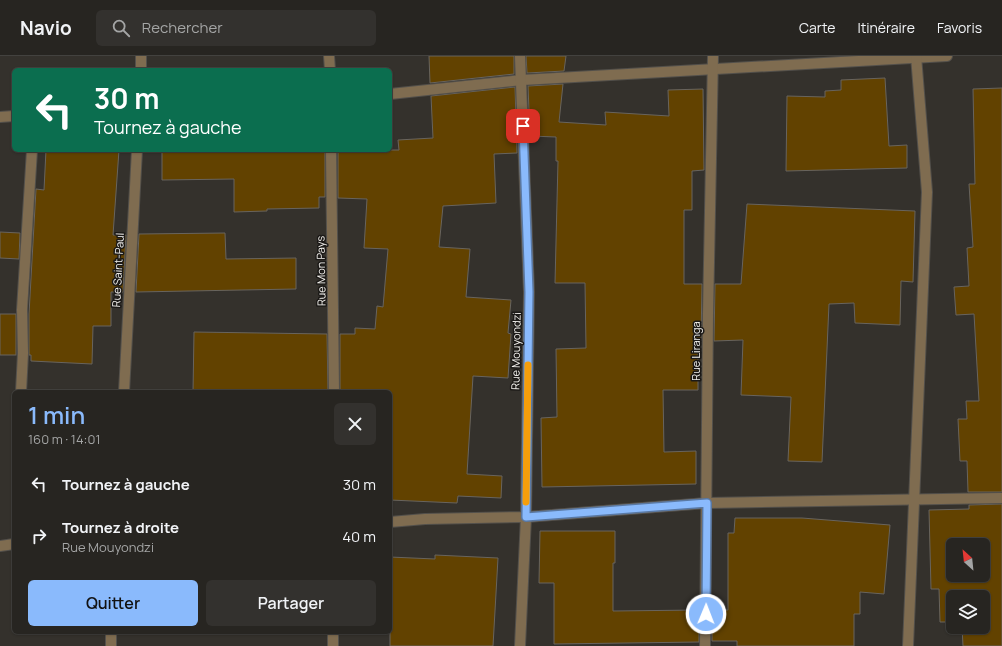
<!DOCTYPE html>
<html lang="fr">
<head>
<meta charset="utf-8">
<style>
  :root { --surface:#272521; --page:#33312e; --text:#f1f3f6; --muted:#a4a5a5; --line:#43423f; --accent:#8abafc }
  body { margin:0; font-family:Manrope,sans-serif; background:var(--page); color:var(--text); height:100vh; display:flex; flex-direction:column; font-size:15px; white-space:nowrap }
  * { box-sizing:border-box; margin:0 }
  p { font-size:13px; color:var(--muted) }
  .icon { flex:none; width:22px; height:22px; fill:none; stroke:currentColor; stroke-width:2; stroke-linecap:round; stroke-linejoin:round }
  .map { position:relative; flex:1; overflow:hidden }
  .panel { position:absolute; left:12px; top:334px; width:380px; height:244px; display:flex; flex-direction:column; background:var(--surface); border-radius:6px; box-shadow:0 1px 3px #0004,0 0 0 1px var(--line) }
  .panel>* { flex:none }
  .top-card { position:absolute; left:12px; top:12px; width:380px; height:84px; border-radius:6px; box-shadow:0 1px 3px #0004,0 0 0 1px var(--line); background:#0b6e4f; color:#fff; overflow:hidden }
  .needle { width:26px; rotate:333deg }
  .controls { position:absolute; left:946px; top:482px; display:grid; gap:8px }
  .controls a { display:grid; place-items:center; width:44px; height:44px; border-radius:6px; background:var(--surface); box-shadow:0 1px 3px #0004,0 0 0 1px var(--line); font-size:20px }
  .pin { position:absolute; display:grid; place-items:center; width:34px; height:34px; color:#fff; margin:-17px; border-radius:8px; box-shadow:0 2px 6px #0006 }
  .me { position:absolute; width:44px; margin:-22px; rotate:1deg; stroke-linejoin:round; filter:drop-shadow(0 0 3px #0008) }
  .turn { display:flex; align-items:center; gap:14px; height:84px; padding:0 16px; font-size:18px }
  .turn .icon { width:52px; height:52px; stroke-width:2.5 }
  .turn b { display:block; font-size:28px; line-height:34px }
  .round { display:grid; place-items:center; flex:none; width:42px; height:42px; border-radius:6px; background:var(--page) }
  .summary { display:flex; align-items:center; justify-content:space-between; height:68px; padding:0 16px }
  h1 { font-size:24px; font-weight:600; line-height:30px; color:var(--accent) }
  .button { display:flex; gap:8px; margin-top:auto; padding:8px 16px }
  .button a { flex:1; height:46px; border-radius:6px; background:var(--accent); color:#111; font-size:16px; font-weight:600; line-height:46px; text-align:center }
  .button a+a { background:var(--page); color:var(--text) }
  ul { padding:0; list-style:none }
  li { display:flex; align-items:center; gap:12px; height:52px; padding:0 16px }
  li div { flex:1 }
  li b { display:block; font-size:15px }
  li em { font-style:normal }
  header { display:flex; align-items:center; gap:24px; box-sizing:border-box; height:56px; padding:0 20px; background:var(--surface); border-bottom:1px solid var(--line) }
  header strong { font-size:19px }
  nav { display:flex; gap:22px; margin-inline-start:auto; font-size:14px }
  .search { width:280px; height:36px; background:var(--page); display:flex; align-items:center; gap:10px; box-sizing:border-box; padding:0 14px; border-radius:6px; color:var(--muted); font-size:15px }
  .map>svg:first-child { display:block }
  .building { fill:#624200; stroke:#68645e; fill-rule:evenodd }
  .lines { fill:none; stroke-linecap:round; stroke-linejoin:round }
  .minor-casing { stroke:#53504b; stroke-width:12 }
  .minor { stroke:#7f6c50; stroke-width:10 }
  .route-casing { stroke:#5a79a4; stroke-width:10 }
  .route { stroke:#8abafc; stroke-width:7 }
  .slow { stroke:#f59e0b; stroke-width:7 }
  .labels { text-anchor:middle; stroke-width:3; stroke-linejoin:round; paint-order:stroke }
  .street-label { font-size:11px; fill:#f3f1ed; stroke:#1b1917 }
</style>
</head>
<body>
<header>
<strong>Navio</strong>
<div class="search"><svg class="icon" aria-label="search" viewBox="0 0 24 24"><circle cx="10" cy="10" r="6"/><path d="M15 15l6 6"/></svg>Rechercher</div>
<nav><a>Carte</a><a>Itinéraire</a><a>Favoris</a></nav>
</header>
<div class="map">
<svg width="1002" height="590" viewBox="0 0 1002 590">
  <rect width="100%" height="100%" fill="#34312c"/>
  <!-- building -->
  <g class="building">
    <path d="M429,0h85v18l-84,9z"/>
    <path d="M526,0h40l-2,15 -37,2z"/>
    <path d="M885,22l4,68 18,-1v23l-121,3 1,-75 38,1v-6l16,-1v-10z"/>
    <path d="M563,28l-4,38 47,3 -1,-13 64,4 -1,-26 35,-1 1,81 -12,1v39h-8v74h18l-1,57h-3v49h-35l1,62 32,-1v33l-154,3 -1,-69 16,-1 -1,-68 30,-1 -1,-65h-30l3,-122h-2v-24l-26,-1 -2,-50z"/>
    <path d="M515,31l2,66 -23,1 2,49 -53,3 -4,41 31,2 -4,48 45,3 -3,33 3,1 -3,44 -35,-2 -6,98 35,2 -1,22 -43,-2 -1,7 -67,-3v-108h-50v-58h15v-6l20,1 2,-23 6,1 5,-58 -24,-1 3,-49 -29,-1v-48h61l-1,-10 35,-2 -2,-42z"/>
    <path d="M1002,32v404h-34l-1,-31h-7l-2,-42h9l-1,-18h13l-5,-87 -18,1 -2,-28 15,-1 -2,-38 6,-1 -4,-63h6l-2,-95z"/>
    <path d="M46,94h73l-6,85h13l-3,57h-12v34h-18l-1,38 -61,-3v-6h-2v-41l7,-125 8,1z"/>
    <path d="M162,94h163v47h-6v11l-52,1v2l-33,1v-33l-72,1z"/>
    <path d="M747,148l168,7 -2,71 -12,-1 -1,44 -45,-2 -1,-20 -25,1 -7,158 -34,-1 3,-64 -50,-2 2,-55 -29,1 1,-57h26z"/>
    <path d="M0,176l20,1 -1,26 -19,-1z"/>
    <path d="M225,177l1,26 70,-1v31l-160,3 3,-58z"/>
    <rect x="0" y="258" width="16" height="41"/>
    <path d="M194,276l133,2 1,58h-135z"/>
    <path d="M1002,448v142h-39l-1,-19h21v-30h-30v25h-13l-1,-33h-8l-2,-79 40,-1v-4zM953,489h30v30h-30z"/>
    <path d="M735,462h67l88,7 -6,69 -24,-2v22h-6v32h-117v-5h-25v-31h16v-77h6z"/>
    <path d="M540,475h75v32h-2v48l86,-1v32l-145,2v-61h-15z"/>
    <path d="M435,499l63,3 -5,88h-103v-89l45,2z"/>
  </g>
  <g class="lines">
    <defs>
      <g id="minor">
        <path d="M329,0l1,14"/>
        <path d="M141,14v-14"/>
        <path d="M390,38l132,-14 425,-24"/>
        <path d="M0,61l14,-1"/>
        <path d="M331,94l3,242"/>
        <path d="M21,336l2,-39 -1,-43 10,-160"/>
        <path d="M124,336l13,-242"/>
        <path d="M390,466l35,-3 101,-2 181,-14 295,-5"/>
        <path d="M0,490l14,-2"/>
        <path d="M111,590v-14"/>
        <path d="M333,590v-14"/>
        <path d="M520,590l6,-129 3,-225 -9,-236"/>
        <path d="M705,590l3,-332 5,-258"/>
        <path d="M908,590l19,-454 -11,-136"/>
      </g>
    </defs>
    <!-- minor casing -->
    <use href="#minor" class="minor-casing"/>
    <!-- minor -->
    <use href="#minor" class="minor"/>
  </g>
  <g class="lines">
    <defs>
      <path id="route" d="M523,70l6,166 -3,225 181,-14 -1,111"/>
    </defs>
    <!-- route casing -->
    <use href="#route" class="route-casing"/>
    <!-- route -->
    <use href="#route" class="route"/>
    <!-- slow -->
    <path class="slow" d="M526,446l2,-137"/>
  </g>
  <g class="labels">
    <!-- street labels -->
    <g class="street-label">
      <text transform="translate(118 214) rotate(-87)" y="4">Rue Saint-Paul</text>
      <text transform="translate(321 215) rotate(-91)" y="4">Rue Mon Pays</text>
      <text transform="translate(516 295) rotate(-89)" y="4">Rue Mouyondzi</text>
      <text transform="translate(696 295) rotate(-90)" y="4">Rue Liranga</text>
    </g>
  </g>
</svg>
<div class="controls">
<a><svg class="needle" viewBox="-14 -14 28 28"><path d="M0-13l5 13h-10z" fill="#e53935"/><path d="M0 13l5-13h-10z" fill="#a4a5a5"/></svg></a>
<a><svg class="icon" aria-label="layers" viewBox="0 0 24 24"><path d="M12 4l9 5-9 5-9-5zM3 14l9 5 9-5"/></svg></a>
</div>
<div class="pin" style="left:523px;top:70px;background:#d93025"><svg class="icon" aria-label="arrive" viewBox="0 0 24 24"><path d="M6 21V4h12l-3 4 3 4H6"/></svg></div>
<svg class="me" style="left:706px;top:558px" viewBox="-20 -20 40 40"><circle r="17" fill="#8abafc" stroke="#fff" stroke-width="3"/><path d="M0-11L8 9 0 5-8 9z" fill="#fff"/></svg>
<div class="top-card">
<div class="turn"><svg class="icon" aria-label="left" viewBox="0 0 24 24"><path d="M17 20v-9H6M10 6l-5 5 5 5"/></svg><div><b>30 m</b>Tournez à gauche</div></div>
</div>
<section class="panel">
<div class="summary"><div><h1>1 min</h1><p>160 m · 14:01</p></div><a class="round"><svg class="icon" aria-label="close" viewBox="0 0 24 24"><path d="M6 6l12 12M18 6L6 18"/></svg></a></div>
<ul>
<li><svg class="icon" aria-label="left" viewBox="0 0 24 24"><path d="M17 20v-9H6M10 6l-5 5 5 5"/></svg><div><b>Tournez à gauche</b></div><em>30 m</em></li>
<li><svg class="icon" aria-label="right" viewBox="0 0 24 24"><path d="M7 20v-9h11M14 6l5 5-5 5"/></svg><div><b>Tournez à droite</b><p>Rue Mouyondzi</p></div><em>40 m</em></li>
</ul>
<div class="button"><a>Quitter</a><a>Partager</a></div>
</section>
</div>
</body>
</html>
